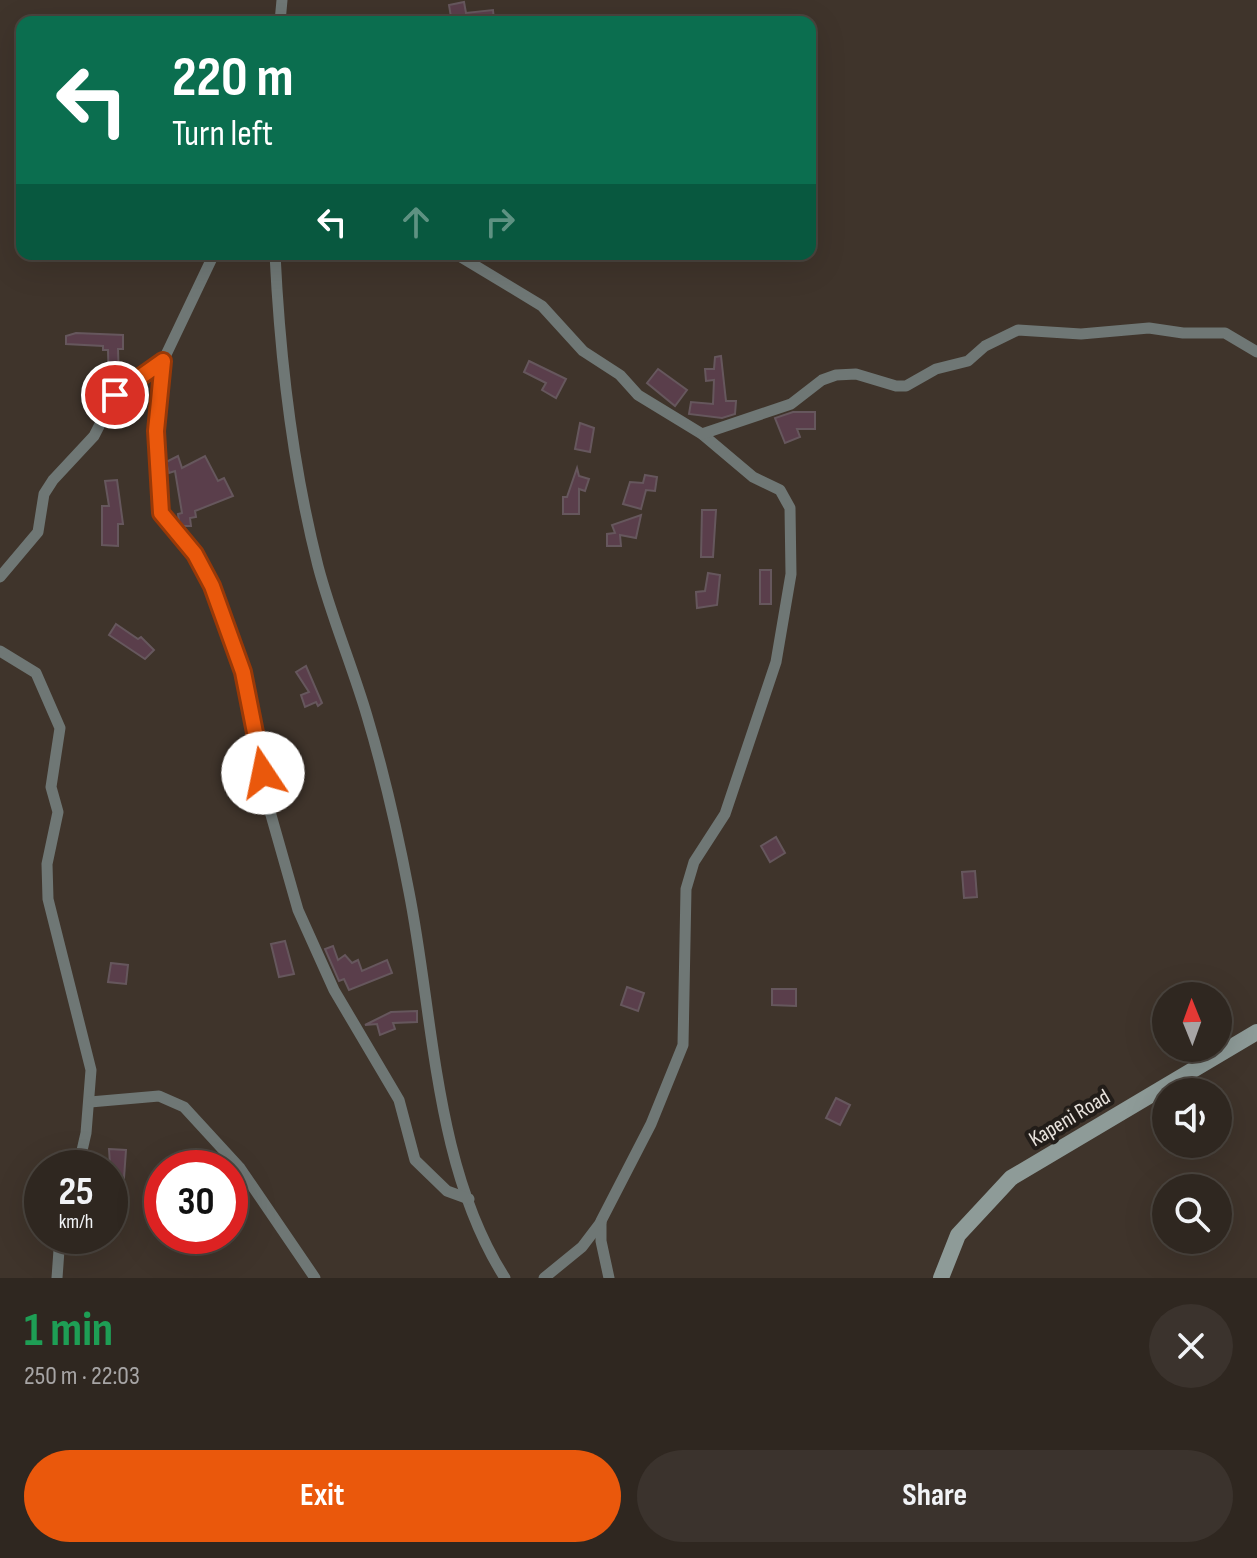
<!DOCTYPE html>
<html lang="en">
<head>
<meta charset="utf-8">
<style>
  :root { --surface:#2f2720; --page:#3b332d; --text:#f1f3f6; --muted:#a7a5a5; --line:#4a443e; --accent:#ea580c }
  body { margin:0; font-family:"Sofia Sans Condensed",sans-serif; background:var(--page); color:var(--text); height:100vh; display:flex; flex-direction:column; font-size:30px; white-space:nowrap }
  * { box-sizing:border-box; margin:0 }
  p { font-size:26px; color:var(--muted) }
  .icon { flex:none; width:44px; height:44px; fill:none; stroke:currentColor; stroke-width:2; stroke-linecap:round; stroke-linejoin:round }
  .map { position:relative; height:1278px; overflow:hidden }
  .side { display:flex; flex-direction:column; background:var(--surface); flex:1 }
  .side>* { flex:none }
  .guide { position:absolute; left:16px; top:16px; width:800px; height:244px; border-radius:16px; box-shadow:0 8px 32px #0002,0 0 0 2px var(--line); background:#0b6e4f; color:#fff; overflow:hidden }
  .needle { width:52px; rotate:359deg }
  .controls { position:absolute; left:1152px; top:982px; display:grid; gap:16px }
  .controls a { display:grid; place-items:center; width:80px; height:80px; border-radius:50%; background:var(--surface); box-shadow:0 8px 32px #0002,0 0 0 2px var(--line); font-size:40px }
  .speed { position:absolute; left:24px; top:1150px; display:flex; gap:16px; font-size:40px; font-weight:700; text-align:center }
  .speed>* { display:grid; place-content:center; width:104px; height:104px; border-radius:50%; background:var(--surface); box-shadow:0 8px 32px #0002,0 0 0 2px var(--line); line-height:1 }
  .speed small { font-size:20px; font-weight:400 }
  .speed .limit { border:12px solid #d22; background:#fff; color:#111 }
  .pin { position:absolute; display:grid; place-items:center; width:68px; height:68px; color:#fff; margin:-34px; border:4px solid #fff; border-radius:50%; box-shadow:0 2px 8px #0007 }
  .me { position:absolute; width:88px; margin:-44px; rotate:349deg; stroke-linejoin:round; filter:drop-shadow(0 0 6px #0008) }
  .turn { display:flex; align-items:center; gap:28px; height:168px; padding:0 24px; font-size:36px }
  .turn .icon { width:104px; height:104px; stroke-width:2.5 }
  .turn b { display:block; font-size:56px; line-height:68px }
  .lanes { display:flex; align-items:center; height:76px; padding:0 24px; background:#0003; justify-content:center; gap:40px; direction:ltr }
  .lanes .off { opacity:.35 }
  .round { display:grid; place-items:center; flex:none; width:84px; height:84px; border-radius:42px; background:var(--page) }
  .head { display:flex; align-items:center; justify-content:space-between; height:136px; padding:0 24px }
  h1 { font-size:48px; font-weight:700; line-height:60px; color:#1e9e55 }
  .cta { display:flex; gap:16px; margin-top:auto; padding:16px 24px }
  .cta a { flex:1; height:92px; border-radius:48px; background:var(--accent); color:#fff; font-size:32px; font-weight:700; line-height:92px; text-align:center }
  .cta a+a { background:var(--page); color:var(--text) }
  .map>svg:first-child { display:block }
  .building { fill:#5a3e4b; stroke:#66575d; stroke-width:2 }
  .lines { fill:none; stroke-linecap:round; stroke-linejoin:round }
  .street { stroke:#6f7775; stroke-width:11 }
  .secondary { stroke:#8e9b98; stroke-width:16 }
  .route-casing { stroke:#983908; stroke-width:20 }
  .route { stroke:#ea580c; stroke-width:14 }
  .labels { text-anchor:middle; stroke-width:8; stroke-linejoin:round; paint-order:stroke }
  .street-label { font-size:22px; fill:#e9e3dd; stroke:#221d19 }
</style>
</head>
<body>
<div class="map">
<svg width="1257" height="1278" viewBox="0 0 1257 1278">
  <rect width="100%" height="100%" fill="#3f342b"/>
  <!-- building -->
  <g class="building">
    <path d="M464,2l2,11 27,-3 1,10 -36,2v-6l-7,1 -2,-12z"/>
    <path d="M76,333l47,2v14h-5l1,33 -10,6 -1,-38h-5v-4l-37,-2v-8z"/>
    <path d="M721,356l5,45h10l-1,13 -13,4 -33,-4 2,-12 22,2 1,-24 -8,1 -1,-12h9l1,-12z"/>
    <path d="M529,361l37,18 -10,19 -14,-8 4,-7 -22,-11z"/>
    <path d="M658,369l29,21 -12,16 -28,-23z"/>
    <path d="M793,412h22v17h-18l3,8 -15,6 -10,-25z"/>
    <path d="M580,423l14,5 -4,24 -15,-3z"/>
    <path d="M178,456l4,12 23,-12 13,25 6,-3 9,18 -38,15 1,6 -6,1 1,8h-8l-4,-5 -1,-7 4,-1 -7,-42 -6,2 -3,-11z"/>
    <path d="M577,468l2,8 10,3 -4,12 -6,-2v25h-16v-17h4z"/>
    <path d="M645,475l12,2 -2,14 -9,-1 -5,19 -18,-5 7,-22 13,1z"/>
    <path d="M117,480l6,44h-5v22l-16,-1v-39h7l-4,-25z"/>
    <path d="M702,510h14l-3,47h-12z"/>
    <path d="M641,515l-5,23 -16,-3 1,11h-14v-12l8,-1 -3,-8z"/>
    <rect x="760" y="570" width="11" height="34"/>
    <path d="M708,573l12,2 -3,30 -20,3 -1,-16 9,-1z"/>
    <path d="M116,624l22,15 3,-2 13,13 -9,9 -36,-24z"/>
    <path d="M306,666l16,37 -4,3 -2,-4 -11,5 -4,-12 8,-3 -13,-20z"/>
    <path d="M776,837l9,16 -15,9 -9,-16z"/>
    <path d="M975,871l2,26 -13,1 -2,-26z"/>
    <path d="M285,941l9,33 -15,3 -8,-33z"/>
    <path d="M333,946l5,14 7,-5 7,8 6,-3 4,11 25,-11 5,13 -43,17 -5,-11 -5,2 -14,-32z"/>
    <path d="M111,963l17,2 -2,19 -18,-2z"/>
    <path d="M627,987l17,6 -6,18 -17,-6z"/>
    <path d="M772,989h24v17l-24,-1z"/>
    <path d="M417,1011v11l-24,1 2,6 -15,6 -3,-11 -12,1 26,-13z"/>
    <path d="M836,1098l14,7 -10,20 -14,-7z"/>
    <path d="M109,1149l17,1 -2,28h-13z"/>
  </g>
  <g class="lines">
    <!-- street -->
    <g class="street">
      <path d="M280,22l2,-22"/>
      <path d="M275,254c5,104 17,210 43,312 13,50 34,99 49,150 17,57 31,118 42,176 25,126 25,275 96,386"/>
      <path d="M456,254l86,52 41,45 37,24 18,20 64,39 51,43 27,13 10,18 1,66 -15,88 -51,152 -31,48 -8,27 -3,156 -32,79 -50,97v20l8,37"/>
      <path d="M163,361l-7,70 5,82 34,41 17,32 31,86 28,143 27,95 36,80 65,110 16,60 32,31 22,8"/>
      <path d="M702,434l89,-30 31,-24 14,-5 20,-1 40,12h10l30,-17 32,-8 17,-15 33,-16 63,4 68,-6 34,5h42l32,19"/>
      <path d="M0,577l38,-45 6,-38 9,-14 41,-44 21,-41 48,-34 51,-107"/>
      <path d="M0,651l36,22 24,55 -9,59 7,25 -11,52 1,35 43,171 -5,63 -8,35"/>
      <path d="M90,1102l69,-6 25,11 56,61 75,110"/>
      <path d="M57,1278l3,-42"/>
      <path d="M544,1278l38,-31 19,-25"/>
    </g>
    <!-- secondary -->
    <path class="secondary" d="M941,1278l17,-43 53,-57 246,-146"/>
  </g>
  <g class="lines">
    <defs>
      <path id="route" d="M115,395l48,-34 -7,70 5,82 34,41 17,32 31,86 20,101"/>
    </defs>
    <!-- route casing -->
    <use href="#route" class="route-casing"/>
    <!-- route -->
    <use href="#route" class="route"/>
  </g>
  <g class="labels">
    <!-- street labels -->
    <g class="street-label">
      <text transform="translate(1069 1117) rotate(-31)" y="8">Kapeni Road</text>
    </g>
  </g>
</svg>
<div class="controls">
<a><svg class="needle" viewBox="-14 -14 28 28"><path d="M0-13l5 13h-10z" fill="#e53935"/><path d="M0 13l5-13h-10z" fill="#a7a5a5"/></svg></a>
<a><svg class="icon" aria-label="sound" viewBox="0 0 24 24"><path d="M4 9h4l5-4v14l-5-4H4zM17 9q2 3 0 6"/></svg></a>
<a><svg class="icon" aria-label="search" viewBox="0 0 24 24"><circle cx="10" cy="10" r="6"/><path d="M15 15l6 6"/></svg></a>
</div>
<div class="speed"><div>25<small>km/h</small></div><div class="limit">30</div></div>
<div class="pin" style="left:115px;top:395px;background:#d93025"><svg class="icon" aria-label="arrive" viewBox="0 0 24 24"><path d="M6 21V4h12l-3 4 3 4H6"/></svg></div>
<svg class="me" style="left:263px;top:773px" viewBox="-20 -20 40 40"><circle r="19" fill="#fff"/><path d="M0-13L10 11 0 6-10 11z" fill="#ea580c"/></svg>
<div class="guide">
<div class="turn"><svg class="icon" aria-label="left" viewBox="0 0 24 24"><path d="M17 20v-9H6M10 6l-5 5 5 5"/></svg><div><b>220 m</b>Turn left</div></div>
<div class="lanes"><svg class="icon" aria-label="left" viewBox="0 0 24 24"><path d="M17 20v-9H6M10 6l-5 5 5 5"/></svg><svg class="icon off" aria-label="ahead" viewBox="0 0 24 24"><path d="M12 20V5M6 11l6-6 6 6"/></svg><svg class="icon off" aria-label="right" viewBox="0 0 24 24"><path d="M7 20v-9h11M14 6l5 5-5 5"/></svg></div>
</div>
</div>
<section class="side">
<div class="head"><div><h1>1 min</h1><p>250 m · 22:03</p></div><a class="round"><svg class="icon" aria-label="close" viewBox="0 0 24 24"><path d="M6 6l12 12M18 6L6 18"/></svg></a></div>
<div class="cta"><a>Exit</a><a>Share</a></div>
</section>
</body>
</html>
